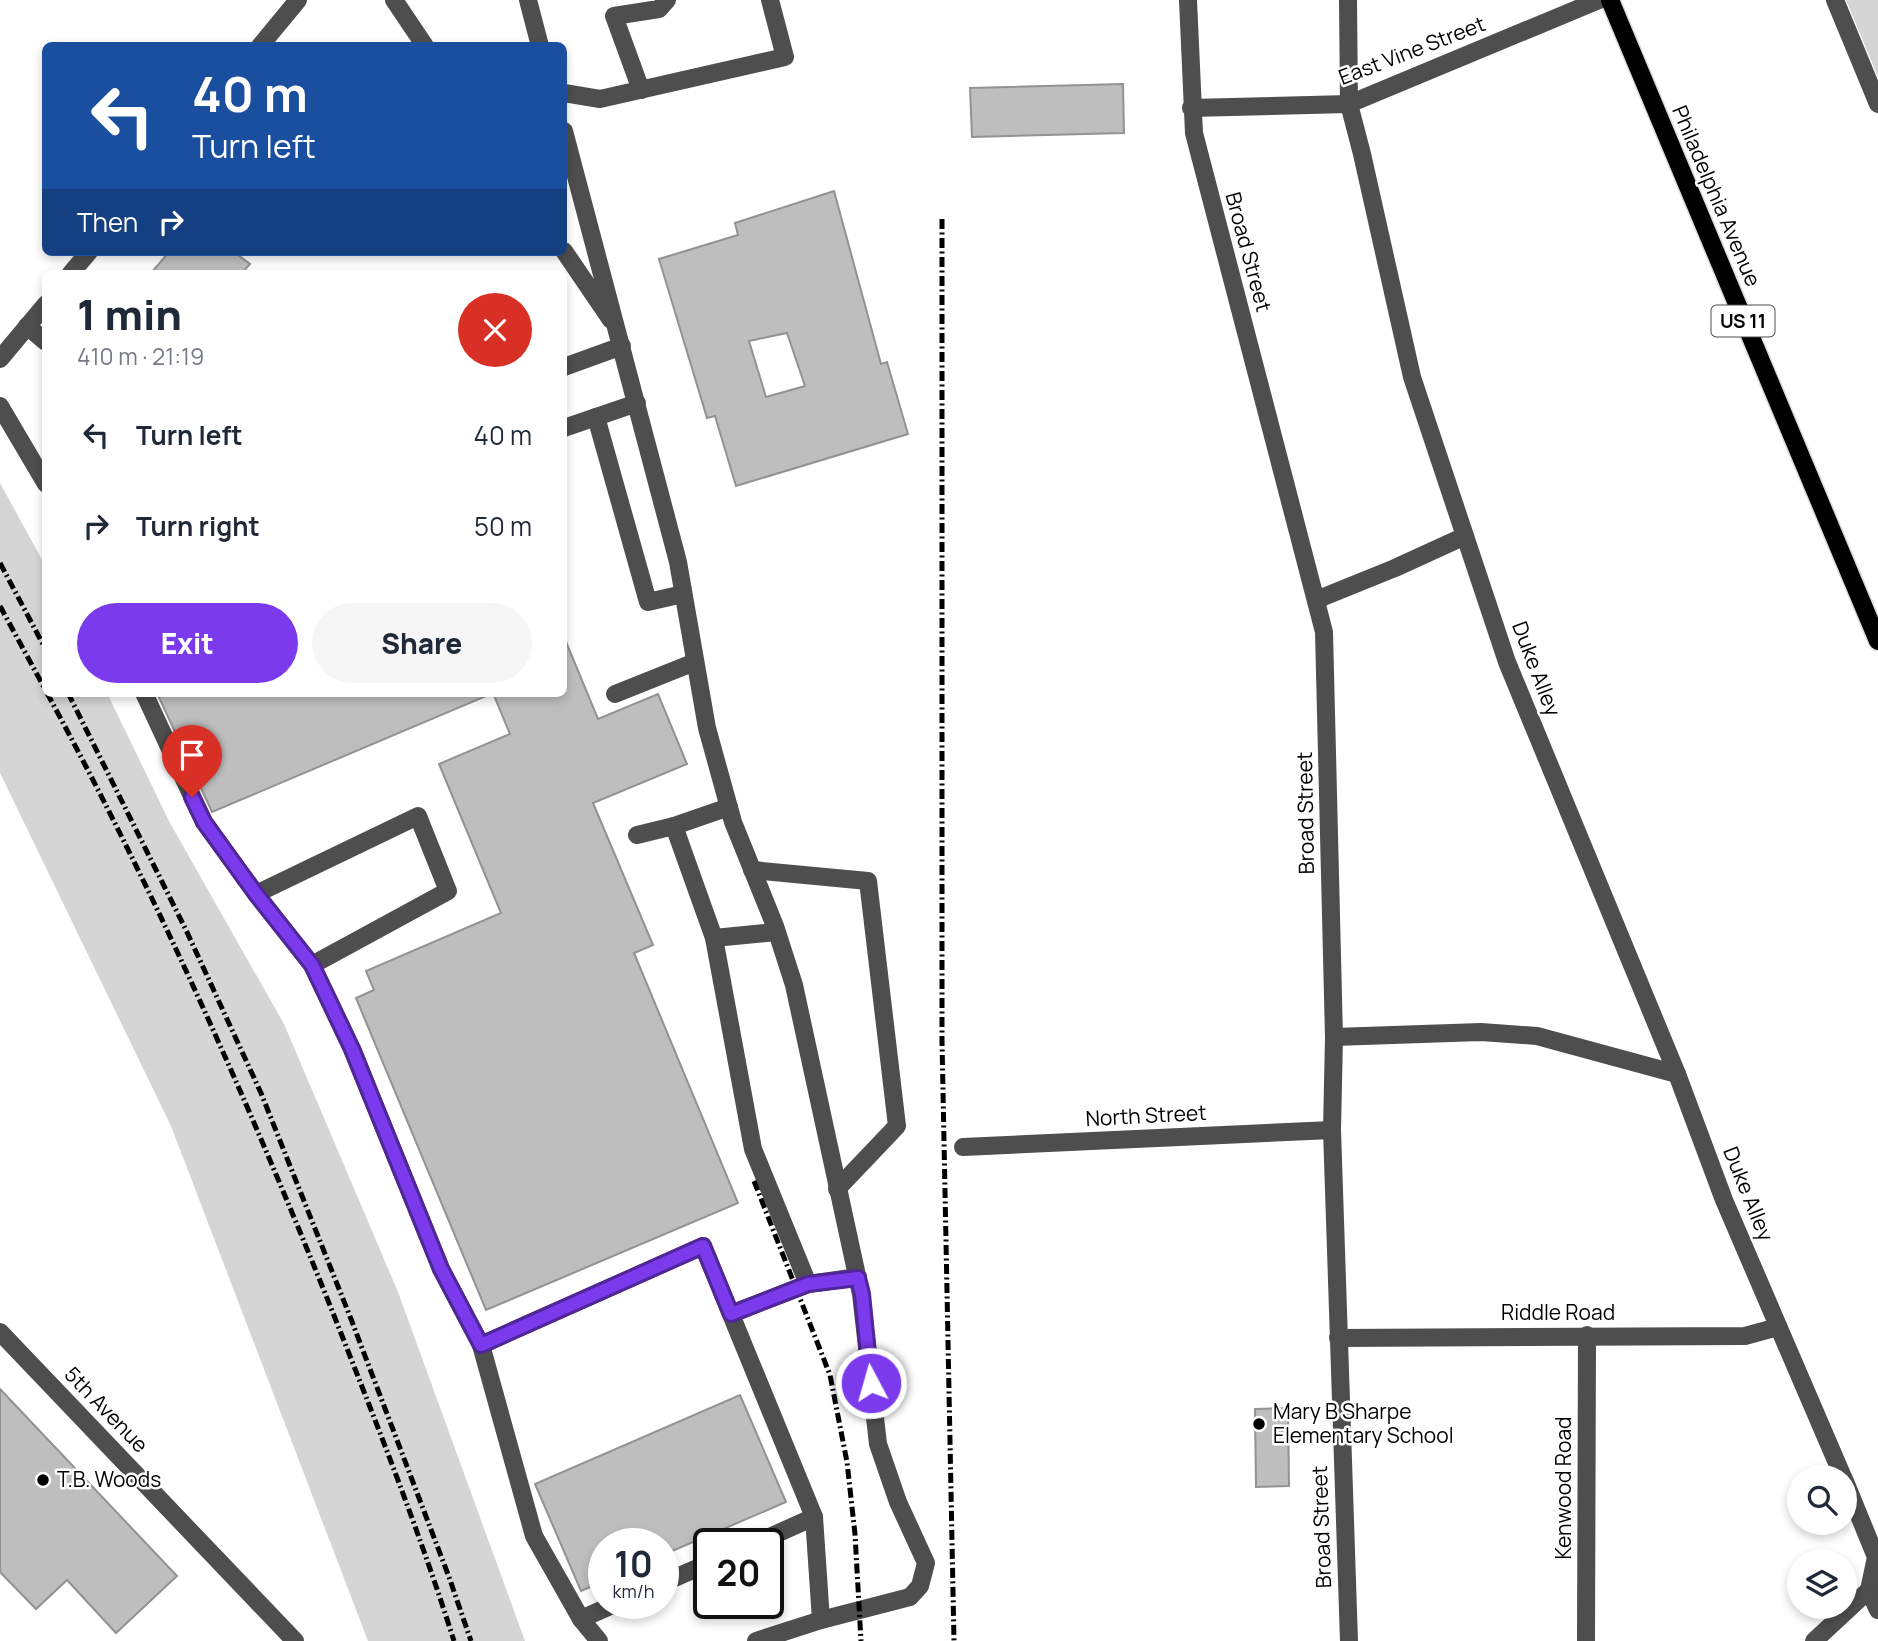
<!DOCTYPE html>
<html lang="en">
<head>
<meta charset="utf-8">
<style>
  :root { --surface:#fff; --page:#f6f6f7; --text:#1f2937; --muted:#747a83; --accent:#7c3aed }
  body { margin:0; font-family:Manrope,sans-serif; background:var(--page); color:var(--text); height:100vh; display:flex; flex-direction:column; font-size:26px; white-space:nowrap }
  * { box-sizing:border-box; margin:0 }
  p { font-size:23px; color:var(--muted) }
  .icon { flex:none; width:38px; height:38px; fill:none; stroke:currentColor; stroke-width:2; stroke-linecap:round; stroke-linejoin:round }
  .map { position:relative; flex:1; overflow:hidden }
  .drawer { position:absolute; left:42px; top:270px; width:525px; height:427px; display:flex; flex-direction:column; background:var(--surface); border-radius:10px; box-shadow:0 4px 10px #0003 }
  .drawer>* { flex:none }
  .top-card { position:absolute; left:42px; top:42px; width:525px; height:214px; border-radius:10px; box-shadow:0 4px 10px #0003; background:#1a4fa0; color:#fff; overflow:hidden }
  .controls { position:absolute; left:1787px; top:1465px; display:grid; gap:14px }
  .controls a { display:grid; place-items:center; width:70px; height:70px; border-radius:50%; background:var(--surface); box-shadow:0 4px 10px #0003; font-size:35px }
  .speed { position:absolute; left:588px; top:1528px; display:flex; gap:14px; font-size:35px; font-weight:700; text-align:center }
  .speed>* { display:grid; place-content:center; width:91px; height:91px; border-radius:50%; background:var(--surface); box-shadow:0 4px 10px #0003; line-height:1 }
  .speed small { font-size:18px; font-weight:400 }
  .speed .limit { border:4px solid #111; border-radius:10px; background:#fff; color:#111 }
  .pin { position:absolute; display:grid; place-items:center; width:60px; height:60px; color:#fff; margin:-72px -30px; border-radius:50% 50% 50% 0; rotate:-45deg; box-shadow:0 0 7px #0007 }
  .pin .icon { rotate:45deg }
  .me { position:absolute; width:77px; margin:-38px; rotate:354deg; stroke-linejoin:round; filter:drop-shadow(0 0 5px #0008) }
  .turn { display:flex; align-items:center; gap:24px; height:147px; padding:0 35px; font-size:32px }
  .turn .icon { width:91px; height:91px; stroke-width:2.5 }
  .turn b { display:block; font-size:49px; line-height:60px }
  .then { display:flex; align-items:center; height:66px; padding:0 35px; background:#0003; gap:14px; font-size:26px }
  .round { display:grid; place-items:center; flex:none; width:74px; height:74px; border-radius:37px; background:var(--page) }
  .head { display:flex; align-items:center; justify-content:space-between; height:119px; padding:0 35px }
  h1 { font-size:42px; font-weight:800; line-height:52px }
  .primary-button { display:flex; gap:14px; margin-top:auto; padding:14px 35px }
  .primary-button a { flex:1; height:80px; border-radius:42px; background:var(--accent); color:#fff; font-size:28px; font-weight:800; line-height:80px; text-align:center }
  .primary-button a+a { background:var(--page); color:var(--text) }
  ul { padding:0; list-style:none }
  li { display:flex; align-items:center; gap:21px; height:91px; padding:0 35px }
  li div { flex:1 }
  li b { display:block; font-size:26px }
  li em { font-style:normal }
  .map>svg:first-child { display:block }
  .green { fill:#d5d5d5 }
  .building { fill:#bebebe; stroke:#929292; stroke-width:2; fill-rule:evenodd }
  .lines { fill:none; stroke-linecap:round; stroke-linejoin:round }
  .major-casing { stroke:#dbdbdb; stroke-width:21 }
  .minor { stroke:#4e4e4e; stroke-width:18 }
  .major { stroke:#000; stroke-width:18 }
  .rail { stroke:#000; stroke-width:5; stroke-dasharray:10 3.5 2 3.5; stroke-linecap:butt }
  .route-casing { stroke:#51269a; stroke-width:18 }
  .route { stroke:#7c3aed; stroke-width:12 }
  .poi-dot { fill:#000; stroke:#fff; stroke-width:2.5 }
  .labels { text-anchor:middle; stroke-width:5; stroke-linejoin:round; paint-order:stroke }
  .shield { fill:#fff; stroke:#4c4c4c; stroke-width:2 }
  .shield-label { font-size:19px; font-weight:bold; fill:#000 }
  .street-label { font-size:21px; fill:#000; stroke:#fff }
  .poi-label { font-size:21px; fill:#000; stroke:#fff; text-anchor:start }
</style>
</head>
<body>
<div class="map">
<svg width="1878" height="1641" viewBox="0 0 1878 1641">
  <rect width="100%" height="100%" fill="#fff"/>
  <!-- green -->
  <g class="green">
    <path d="M1846,0h32v77z"/>
    <path d="M0,483l45,82 1,128h61l63,130 114,201 114,268 127,349h-157l-197,-515 -171,-353z"/>
  </g>
  <!-- building -->
  <g class="building">
    <path d="M1123,84l1,49 -152,4 -2,-49z"/>
    <path d="M834,191l47,173 6,-2 21,72 -172,52 -21,-70 -8,2 -48,-159 79,-24 -3,-12zM787,333l18,53 -39,11 -17,-56z"/>
    <path d="M169,252h65l16,12 -8,9h-91z"/>
    <path d="M564,637l34,82 60,-25 29,70 -94,39 60,142 -19,8 104,250 -252,107 -130,-312 18,-8 -8,-19 135,-58 -62,-149 71,-30 -17,-41 -281,119 -55,-119h407z"/>
    <path d="M0,1389l177,187 -61,57 -49,-53 -31,29 -36,-37z"/>
    <path d="M740,1395l46,107 -123,53v-11h-59v37l-23,10 -46,-107z"/>
    <path d="M1288,1408l1,78 -33,1 -1,-78z"/>
  </g>
  <g class="lines">
    <defs>
      <path id="major" d="M1610,0l268,641"/>
    </defs>
    <!-- major casing -->
    <use href="#major" class="major-casing"/>
    <!-- minor -->
    <g class="minor">
      <path d="M394,0l31,46"/>
      <path d="M528,0l12,46"/>
      <path d="M1188,0l6,133 130,499 10,405 -2,93 17,511"/>
      <path d="M1348,0l1,104 13,50 50,223 95,285 170,412 47,126 119,277"/>
      <path d="M1835,0l43,104"/>
      <path d="M260,46l38,-46"/>
      <path d="M641,90l-27,-74 45,-7 8,-9"/>
      <path d="M564,93l36,6 185,-42 -15,-57"/>
      <path d="M1191,108l158,-4 250,-104"/>
      <path d="M564,131l114,431 29,166 26,94 42,104 19,59 67,309 17,150 20,58 28,61 -6,23 -10,11 -89,23 -65,21"/>
      <path d="M564,251l47,69"/>
      <path d="M71,273l18,-21"/>
      <path d="M27,326l19,16"/>
      <path d="M0,359l46,-55"/>
      <path d="M564,367l58,-21"/>
      <path d="M0,406l46,78"/>
      <path d="M596,417l52,185 35,-8"/>
      <path d="M564,428l73,-25"/>
      <path d="M1316,600l79,-32 70,-32"/>
      <path d="M144,693l60,129 52,72 56,71 40,84 89,220 40,76 53,191 47,83 18,22"/>
      <path d="M615,694l80,-32"/>
      <path d="M729,807l-55,19 40,112 62,-6"/>
      <path d="M637,835l37,-9"/>
      <path d="M752,870l116,11 29,245 -60,63"/>
      <path d="M256,894l162,-78 30,75 -136,74"/>
      <path d="M714,938l39,211 55,135 50,-7"/>
      <path d="M1334,1037l147,-5 56,4 140,38"/>
      <path d="M963,1147l369,-17"/>
      <path d="M731,1314l77,-30"/>
      <path d="M0,1332l295,309"/>
      <path d="M1338,1338l407,-2 33,-9"/>
      <path d="M481,1345l222,-99 111,271 7,103"/>
      <path d="M1844,1479l32,78 -7,33 9,20"/>
      <path d="M754,1544l60,-27"/>
      <path d="M663,1583l46,-20"/>
      <path d="M581,1619l36,-16"/>
      <path d="M1586,1641l1,-306"/>
      <path d="M1814,1641l55,-51"/>
    </g>
    <!-- major -->
    <use href="#major" class="major"/>
    <!-- rail -->
    <g class="rail">
      <path d="M942,219v822l12,600"/>
      <path d="M0,563l46,87"/>
      <path d="M0,606l46,85"/>
      <path d="M47,693c109,201 201,408 286,620 43,109 86,217 121,328"/>
      <path d="M68,693l118,237 75,163 90,226 98,258 22,64"/>
      <path d="M754,1181l76,194 17,87 8,72 6,107"/>
    </g>
  </g>
  <g class="lines">
    <defs>
      <path id="route" d="M192,797l12,25 52,72 56,71 40,84 89,220 40,76 222,-99 28,68 77,-30 50,-6 4,16 9,89"/>
    </defs>
    <!-- route casing -->
    <use href="#route" class="route-casing"/>
    <!-- route -->
    <use href="#route" class="route"/>
  </g>
  <!-- markers -->
  <g class="poi-dot">
    <circle cx="1259" cy="1424" r="7"/>
    <circle cx="43" cy="1480" r="7"/>
  </g>
  <g class="labels">
    <!-- shield labels -->
    <rect class="shield" x="1711.5" y="305.5" width="63" height="31" rx="5"/>
    <g class="shield-label">
      <text x="1743" y="328">US 11</text>
    </g>
    <!-- street labels -->
    <g class="street-label">
      <text transform="translate(1412 51) rotate(-21)" y="7">East Vine Street</text>
      <text transform="translate(1716 196) rotate(67)" y="7">Philadelphia Avenue</text>
      <text transform="translate(1248 252) rotate(75)" y="7">Broad Street</text>
      <text transform="translate(1536 669) rotate(69)" y="7">Duke Alley</text>
      <text transform="translate(1306 813) rotate(-91)" y="7">Broad Street</text>
      <text transform="translate(1146 1116) rotate(-3)" y="7">North Street</text>
      <text transform="translate(1748 1194) rotate(68)" y="7">Duke Alley</text>
      <text x="1558" y="1320">Riddle Road</text>
      <text transform="translate(106 1410) rotate(46)" y="7">5th Avenue</text>
      <text transform="translate(1564 1488) rotate(-90)" y="7">Kenwood Road</text>
      <text transform="translate(1322 1527) rotate(-92)" y="7">Broad Street</text>
    </g>
    <!-- poi labels -->
    <g class="poi-label">
      <text x="1273" y="1419">Mary B Sharpe<tspan x="1273" dy="24">Elementary School</tspan></text>
      <text x="57" y="1487">T.B. Woods</text>
    </g>
  </g>
</svg>
<div class="controls">
<a><svg class="icon" aria-label="search" viewBox="0 0 24 24"><circle cx="10" cy="10" r="6"/><path d="M15 15l6 6"/></svg></a>
<a><svg class="icon" aria-label="layers" viewBox="0 0 24 24"><path d="M12 4l9 5-9 5-9-5zM3 14l9 5 9-5"/></svg></a>
</div>
<div class="speed"><div>10<small>km/h</small></div><div class="limit">20</div></div>
<div class="pin" style="left:192px;top:797px;background:#d93025"><svg class="icon" aria-label="arrive" viewBox="0 0 24 24"><path d="M6 21V4h12l-3 4 3 4H6"/></svg></div>
<svg class="me" style="left:871px;top:1383px" viewBox="-20 -20 40 40"><circle r="17" fill="#7c3aed" stroke="#fff" stroke-width="3"/><path d="M0-11L8 9 0 5-8 9z" fill="#fff"/></svg>
<div class="top-card">
<div class="turn"><svg class="icon" aria-label="left" viewBox="0 0 24 24"><path d="M17 20v-9H6M10 6l-5 5 5 5"/></svg><div><b>40 m</b>Turn left</div></div>
<div class="then">Then<svg class="icon" aria-label="right" viewBox="0 0 24 24"><path d="M7 20v-9h11M14 6l5 5-5 5"/></svg></div>
</div>
<section class="drawer">
<div class="head"><div><h1>1 min</h1><p>410 m · 21:19</p></div><a class="round" style="background:#d93025;color:#fff"><svg class="icon" aria-label="close" viewBox="0 0 24 24"><path d="M6 6l12 12M18 6L6 18"/></svg></a></div>
<ul>
<li><svg class="icon" aria-label="left" viewBox="0 0 24 24"><path d="M17 20v-9H6M10 6l-5 5 5 5"/></svg><div><b>Turn left</b></div><em>40 m</em></li>
<li><svg class="icon" aria-label="right" viewBox="0 0 24 24"><path d="M7 20v-9h11M14 6l5 5-5 5"/></svg><div><b>Turn right</b></div><em>50 m</em></li>
</ul>
<div class="primary-button"><a>Exit</a><a>Share</a></div>
</section>
</div>
</body>
</html>
